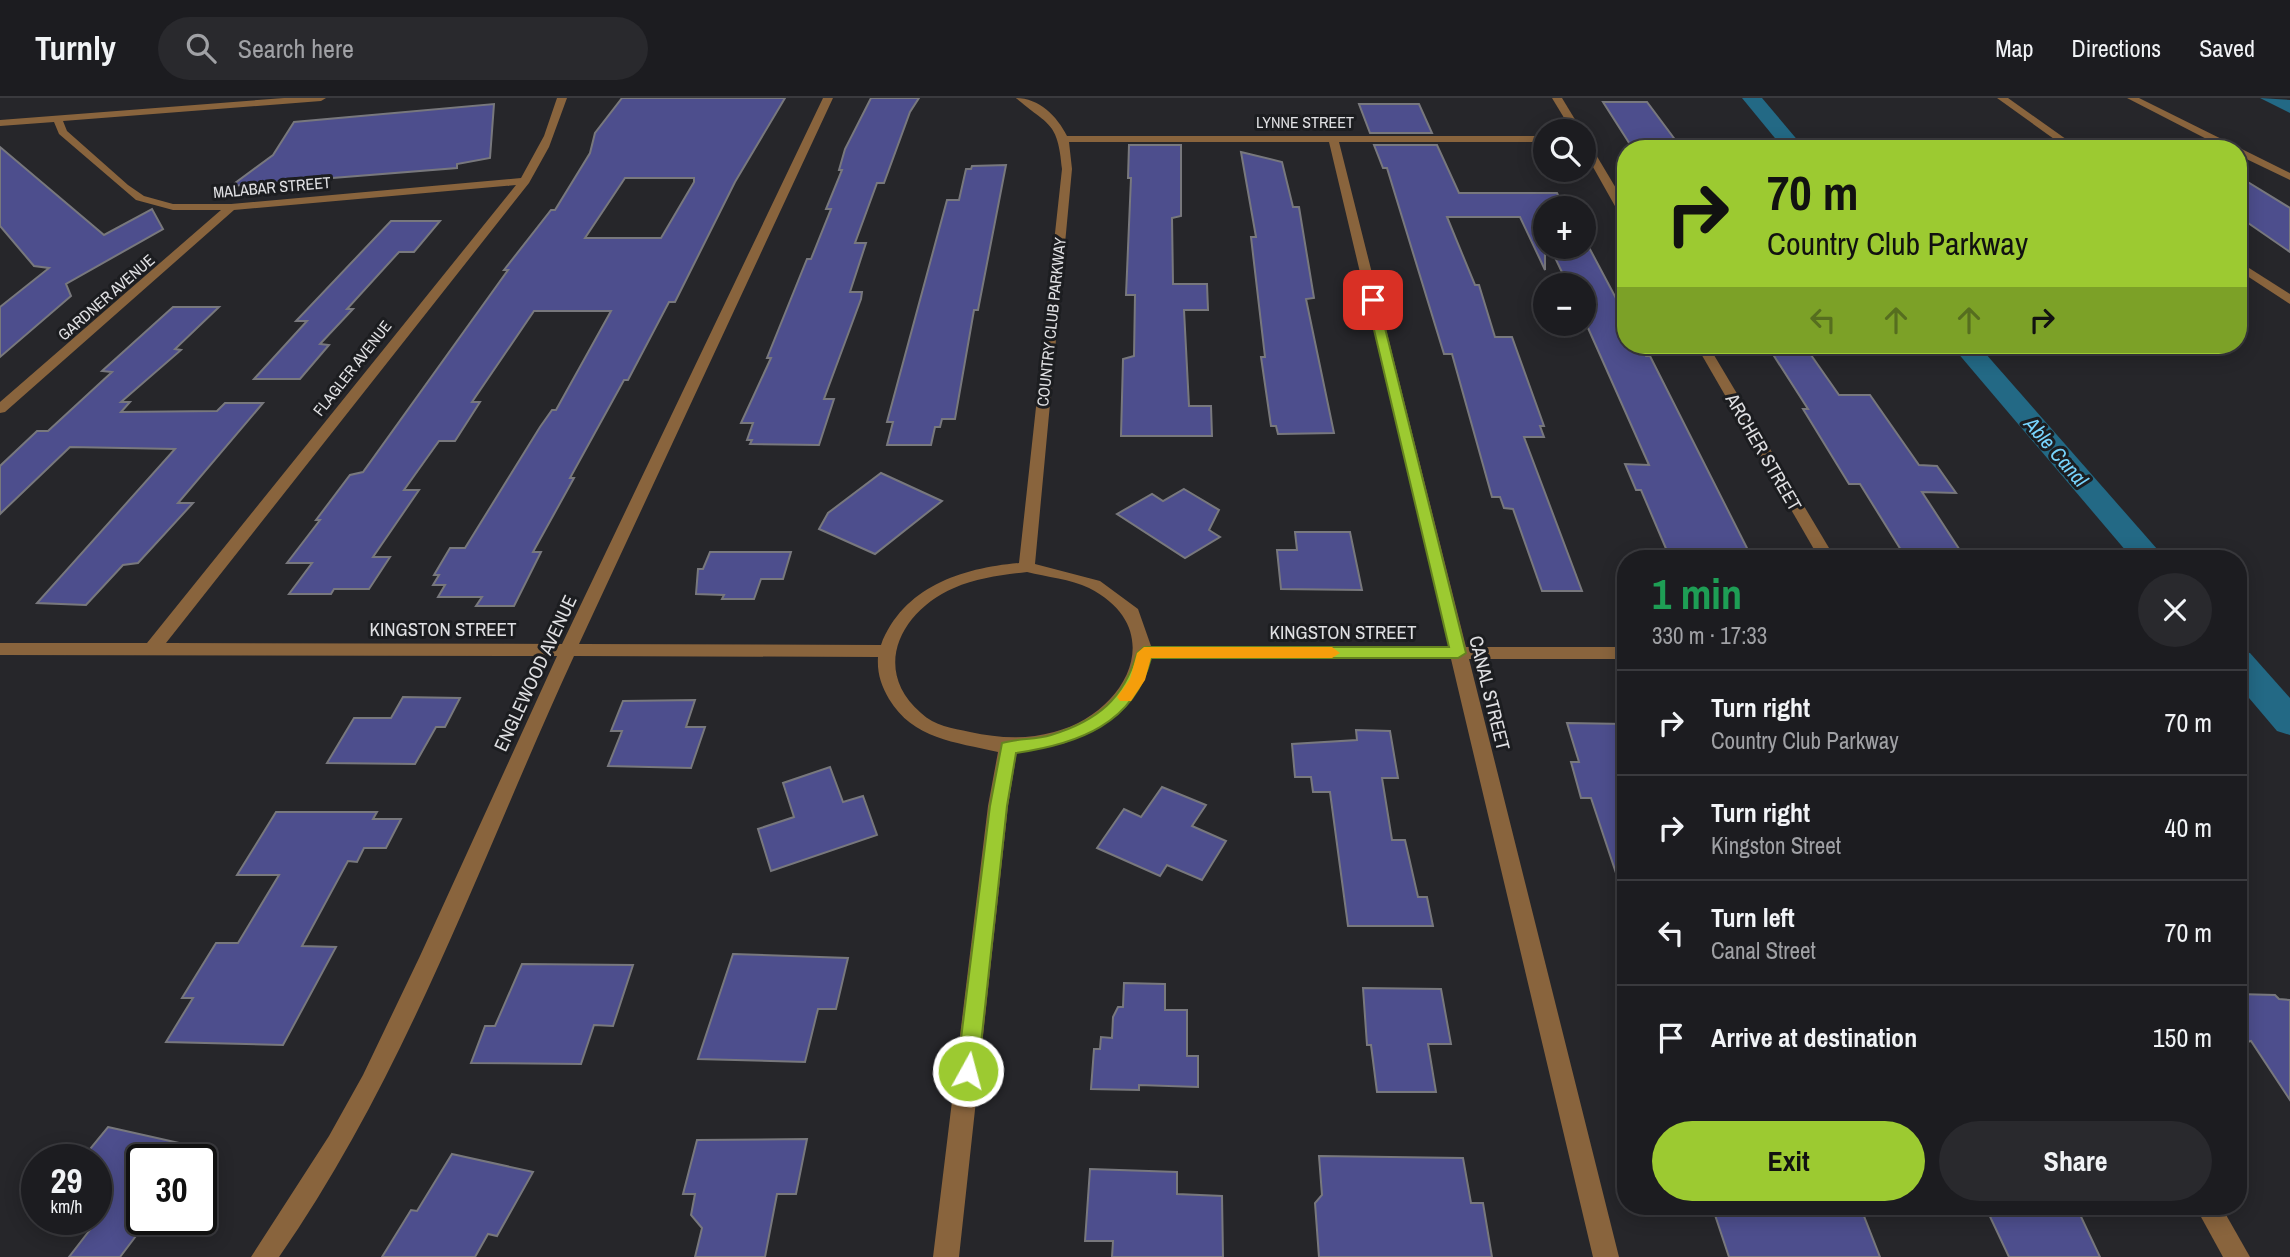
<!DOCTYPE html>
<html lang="en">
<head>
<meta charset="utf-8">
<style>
  :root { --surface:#1c1c20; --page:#29292d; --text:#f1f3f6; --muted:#a0a1a5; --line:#3a3a3e; --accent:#9cca31 }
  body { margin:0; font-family:"Archivo Narrow",sans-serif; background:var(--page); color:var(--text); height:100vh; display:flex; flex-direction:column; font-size:26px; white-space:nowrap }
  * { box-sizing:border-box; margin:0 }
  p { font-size:23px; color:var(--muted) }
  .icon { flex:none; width:38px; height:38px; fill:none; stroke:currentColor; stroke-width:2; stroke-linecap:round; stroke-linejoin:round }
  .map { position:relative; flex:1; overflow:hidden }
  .side { position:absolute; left:1617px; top:452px; width:630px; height:665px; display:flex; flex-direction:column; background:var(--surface); border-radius:28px; box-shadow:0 4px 18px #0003,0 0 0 2px var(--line) }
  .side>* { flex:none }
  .banner { position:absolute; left:1617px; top:42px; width:630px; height:214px; border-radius:28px; box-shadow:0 4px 18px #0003,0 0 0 2px var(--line); background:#9cca31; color:#111; overflow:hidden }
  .controls { position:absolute; left:1533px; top:21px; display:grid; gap:14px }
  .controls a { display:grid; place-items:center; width:63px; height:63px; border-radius:50%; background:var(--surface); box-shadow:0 4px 18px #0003,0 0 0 2px var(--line); font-size:35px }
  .speed { position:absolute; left:21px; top:1046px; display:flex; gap:14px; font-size:35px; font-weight:700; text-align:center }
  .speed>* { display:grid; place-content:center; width:91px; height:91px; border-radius:50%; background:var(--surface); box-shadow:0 4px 18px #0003,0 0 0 2px var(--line); line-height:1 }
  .speed small { font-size:18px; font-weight:400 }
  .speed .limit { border:4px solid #111; border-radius:10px; background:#fff; color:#111 }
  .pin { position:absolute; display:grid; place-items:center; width:60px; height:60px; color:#fff; margin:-30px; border-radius:14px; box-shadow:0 4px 10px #0006 }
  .me { position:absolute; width:77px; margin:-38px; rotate:7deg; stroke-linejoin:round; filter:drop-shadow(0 0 5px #0008) }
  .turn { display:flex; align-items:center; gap:24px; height:147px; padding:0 35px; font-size:32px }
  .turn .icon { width:91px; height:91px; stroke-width:2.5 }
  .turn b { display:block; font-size:49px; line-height:60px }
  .lanes { display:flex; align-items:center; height:66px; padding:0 35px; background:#0003; justify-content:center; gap:35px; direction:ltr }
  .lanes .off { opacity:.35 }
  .round { display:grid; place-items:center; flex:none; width:74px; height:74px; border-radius:37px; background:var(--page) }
  .head { display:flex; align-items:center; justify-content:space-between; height:119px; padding:0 35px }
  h1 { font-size:42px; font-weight:700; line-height:52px; color:#1e9e55 }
  .primary-button { display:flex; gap:14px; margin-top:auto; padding:14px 35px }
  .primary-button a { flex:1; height:80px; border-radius:42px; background:var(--accent); color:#111; font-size:28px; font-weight:700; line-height:80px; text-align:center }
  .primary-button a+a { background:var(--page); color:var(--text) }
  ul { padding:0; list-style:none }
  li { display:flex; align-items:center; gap:21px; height:105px; padding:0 35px; border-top:2px solid var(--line) }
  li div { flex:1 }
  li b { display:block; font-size:26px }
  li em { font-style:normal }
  header { display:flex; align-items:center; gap:42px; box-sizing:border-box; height:98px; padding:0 35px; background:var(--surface); border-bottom:2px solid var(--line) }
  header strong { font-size:33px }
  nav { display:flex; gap:38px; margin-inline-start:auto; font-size:24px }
  .search { width:490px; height:63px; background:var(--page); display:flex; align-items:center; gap:18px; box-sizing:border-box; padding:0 24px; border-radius:38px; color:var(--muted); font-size:26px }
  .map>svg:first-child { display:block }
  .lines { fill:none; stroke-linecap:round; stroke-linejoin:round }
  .canal { fill:#236985; fill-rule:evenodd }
  .building { fill:#4d4e8d; stroke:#78787d; stroke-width:2; fill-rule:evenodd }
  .minor { fill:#89643d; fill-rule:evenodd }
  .route { fill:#9cca31; stroke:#658320; stroke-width:2 }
  .slow { fill:#f59e0b }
  .labels { text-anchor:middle; stroke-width:6; stroke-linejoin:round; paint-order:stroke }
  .far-street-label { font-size:16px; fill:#e0e0e3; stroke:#1c1d20 }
  .street-label { font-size:19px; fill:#e0e0e3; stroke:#1c1d20 }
  .water-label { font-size:21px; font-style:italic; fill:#78d4fd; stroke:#1c1d20 }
</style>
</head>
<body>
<header>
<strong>Turnly</strong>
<div class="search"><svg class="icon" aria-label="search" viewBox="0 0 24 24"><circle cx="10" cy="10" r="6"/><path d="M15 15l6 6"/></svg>Search here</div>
<nav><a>Map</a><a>Directions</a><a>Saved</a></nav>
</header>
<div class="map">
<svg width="2290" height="1159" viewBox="0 0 2290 1159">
  <rect width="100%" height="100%" fill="#26262a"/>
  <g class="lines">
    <!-- canal -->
    <g class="canal">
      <path d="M1742,0h20l43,51h-21z"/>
      <path d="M2260,0l30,2v13z"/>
      <path d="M1951,247h27l187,213h-33z"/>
      <path d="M2238,552l12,3 40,45v37l-13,-4 -39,-46z"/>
    </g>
  </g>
  <!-- building -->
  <g class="building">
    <path d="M622,0h163l-50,84 -60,120h-6l-41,78h-4l-54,98h4l-41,74h8l-27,54h-38l6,-9h-44l7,-12h-12l6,-10h-5l16,-27h15l75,-121 12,-17h4l55,-99h-77l-62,91h8l-25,39h-16l-35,49h15l-46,67h17l-21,32h-35l-3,5h-42l23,-31h-25l33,-43h-4l34,-45 13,-3 145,-202h-4l47,-60h4l35,-57 5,-20zM625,80h69v4l-33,56h-76z"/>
    <path d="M871,0h48l-9,14 -26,71h-7l-22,60h11l-16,49h12l-1,7 -37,100h10l-15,46 -69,-1 2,-4h-5l6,-17h-12l30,-65h-4l40,-99h4l20,-50h-5l16,-39h-3l6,-21z"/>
    <path d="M1603,4h44l35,47h-49z"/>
    <path d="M494,6l-4,54 -33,6v4l-226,18 42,-31 21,-33z"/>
    <path d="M1359,6h60l13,29h-62z"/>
    <path d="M1129,47h52v71l-9,2 1,66h34l1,26h-24l5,96h22l1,30h-91l2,-77 11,-3 1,-61h-9l5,-117h-3z"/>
    <path d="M1374,47h63l22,48h98l7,14 4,1h-23v62l-25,-53h-73l28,68h4l16,52h17l32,89h-4l4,11h-20l58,154h-40l-29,-82 -9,-1 -4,-11h-8l-40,-143h-8l-57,-186h-4z"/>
    <path d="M0,49l104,88 48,-26 11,20 -97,55 5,12 -71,61v-50l49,-39 -15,-2 -34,-40z"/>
    <path d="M1241,54l41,10 11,45h6l15,91 -8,1 28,134 -56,1 -2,-8h-5l-10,-69h4l-14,-120h5z"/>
    <path d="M1006,67l-28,145h-4l-19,109h-13l-2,8h-5l-4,18h-44l6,-23h-6l60,-222h12l7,-31h5l1,-3z"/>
    <path d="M2238,78l52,32v44l-52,-36z"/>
    <path d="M391,123h49l-26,31h-15l-52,57h6l-33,35 9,1 -29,34h-46l53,-58h-11z"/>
    <path d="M1584,140l42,79v28h14l6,11h4l102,202h-82l-29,-68h-5l-11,-26 24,1 -65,-146v-34h-16l-18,-38h34z"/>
    <path d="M173,209h46l-44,42 6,1 -60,52h9l-9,10 96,-1 8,-8h38l-85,100h15l-55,60 -15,2 -37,40 -49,-2 138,-154 -105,-2 -70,67v-48l37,-35h11l64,-59 -10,-1z"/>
    <path d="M1767,247h37l35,50h31l49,70 18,1 19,27 -34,-1 43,66h-59l-46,-74h-11l-46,-75h5z"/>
    <path d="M881,375l61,28 -67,53 -56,-25 9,-16z"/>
    <path d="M1184,391l35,21 -10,20 11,7 -35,21 -68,-44 35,-20 11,7z"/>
    <path d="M1295,434h55l12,58 -81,-1 -4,-39h20z"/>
    <path d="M710,454h81l-8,27h-22l-7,20h-32l2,-4 -28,-1 2,-25h5z"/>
    <path d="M403,599l57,1 -15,29h-9l-21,37 -88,-1 27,-45h37z"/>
    <path d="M695,602l-9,27h19l-14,41 -83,-2 14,-35h-11l12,-30z"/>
    <path d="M1567,625l59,1v163l-5,1 -30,-90h-10l-10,-36h8z"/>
    <path d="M1356,632l34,1 8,47h-16l10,62h13l13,57h9l6,29h-85l-18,-134h-17l-2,-15h-16l-3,-33 65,-4z"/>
    <path d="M830,669l13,35 20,-6 14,39 -106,36 -13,-42 36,-12 -11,-34z"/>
    <path d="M1162,689l44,18 -14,21 34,15 -24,39 -35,-15 -7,11 -63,-28 27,-39 17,8z"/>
    <path d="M276,714h101l-4,7h28l-15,29h-22l-7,14 -9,-1 -46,85 34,1 -53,98 -117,-3 27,-44h-11l34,-55h22l41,-68h-42z"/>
    <path d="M733,856l115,4 -12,51h-18l-13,53 -107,-3z"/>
    <path d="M522,866l111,1 -20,61 -19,-1 -13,39 -110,-1 14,-37h10z"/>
    <path d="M1124,885l41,1v26h22v46h11v31l-59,-2v5l-48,-1 3,-40h6l1,-12 11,1 1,-21 5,-10h5z"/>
    <path d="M1363,890l78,1 10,55h-23l8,48h-59l-6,-47h-4z"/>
    <path d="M2238,896l37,1 4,4 11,1v100l-39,-59 -4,1 -9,-13z"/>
    <path d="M108,1029l98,22 -1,11h-63v68l-22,29h-51l27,-35v-62h-15z"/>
    <path d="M807,1041l-11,55h-19l-12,63h-70l7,-29 -11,-13 4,-21h-12l14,-54z"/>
    <path d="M452,1056l81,18 -36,64 -9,-2 -13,23h-93l29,-47 6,1z"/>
    <path d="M1319,1058l144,2 8,45h12l9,54h-173l-4,-54 7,-8z"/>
    <path d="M1090,1071l87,3v22l45,2 1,61h-111l1,-16h-28z"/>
    <path d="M1712,1108h148l20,51h-151z"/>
    <path d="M1985,1108h91l24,51h-91z"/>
  </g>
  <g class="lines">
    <!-- minor -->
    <g class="minor">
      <path d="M284,0h42l-5,3 -258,20 4,10 61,54 16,11 29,8h58l290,-26 23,-42 13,-38h10l-18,49 -20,36 -363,460 396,1 261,-546h10l-254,546 302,1c22,-58 81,-77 138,-82l43,-394c-4,-49 -14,-43 -46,-71 23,0 41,18 51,38h478v6h-206l127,505h160v12h-157l150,598h-26l-142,-598 -302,-1 -10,31 -30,32 -44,22 -48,8 -9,55 -49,451h-26l55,-451 10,-54c-43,-10 -85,-13 -109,-53 -8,-14 -12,-26 -11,-42l-304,-1c-93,202 -167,417 -295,601h-28l78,-121 34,-61 57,-119 137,-300 -557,-1v-12h147l369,-458 -282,25 -229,202 -5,1v-11l221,-192h-48l-37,-10 -77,-66 -5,-12 -54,4v-6zM1069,44h260l120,505 -298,-1 -13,-37 -38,-28 -65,-17 37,-395zM1027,474c19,5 44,7 62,16 82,42 36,126 -35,144 -29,8 -56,6 -84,0 -18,-4 -35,-6 -49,-19 -51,-44 -19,-103 33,-125 23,-10 48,-13 73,-16z"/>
      <path d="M1552,0h10l20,33h-10z"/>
      <path d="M1997,0h11l72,51h-12z"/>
      <path d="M2127,0h12l151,75v7l-52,-25v-6h-12z"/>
      <path d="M1584,42l5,3 37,62v13l-6,-3 -36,-64z"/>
      <path d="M2238,163l52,33v10l-52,-34z"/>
      <path d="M1696,247h12l127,213h-16z"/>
      <path d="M2195,1108h26l29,51h-27z"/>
    </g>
  </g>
  <!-- route -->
  <path class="route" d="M1373,199l5,3 88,353 -8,5h-307c-17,66 -73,86 -135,95l-9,53 -29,265 -3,7 -7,3 -8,-3 -3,-7 33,-265 12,-63c16,-5 33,-3 49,-8 46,-14 73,-36 86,-82l7,-6h305l-82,-347z"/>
  <!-- slow -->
  <path class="slow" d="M1144,549h188l8,6 -8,5h-181l-6,22 -14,21h-11l-3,-4 13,-18 7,-26z"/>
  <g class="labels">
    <!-- far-street labels -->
    <g class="far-street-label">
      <text x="1305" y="30">LYNNE STREET</text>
      <text transform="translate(272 89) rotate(-5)" y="6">MALABAR STREET</text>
      <text transform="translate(106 199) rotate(-41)" y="6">GARDNER AVENUE</text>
      <text transform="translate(1051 224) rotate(-84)" y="6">COUNTRY CLUB PARKWAY</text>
      <text transform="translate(352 270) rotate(-52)" y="6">FLAGLER AVENUE</text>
    </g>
    <!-- street labels -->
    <g class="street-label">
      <text transform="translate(1764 354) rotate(60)" y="7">ARCHER STREET</text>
      <text x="443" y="538">KINGSTON STREET</text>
      <text x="1343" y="541">KINGSTON STREET</text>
      <text transform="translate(535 575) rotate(-65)" y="7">ENGLEWOOD AVENUE</text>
      <text transform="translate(1490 595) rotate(76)" y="7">CANAL STREET</text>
    </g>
    <!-- water labels -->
    <g class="water-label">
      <text transform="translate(2056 354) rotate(49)" y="7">Able Canal</text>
    </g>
  </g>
</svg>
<div class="controls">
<a><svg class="icon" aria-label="search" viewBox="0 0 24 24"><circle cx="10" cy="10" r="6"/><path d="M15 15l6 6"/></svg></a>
<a>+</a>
<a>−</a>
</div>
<div class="speed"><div>29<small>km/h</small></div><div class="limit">30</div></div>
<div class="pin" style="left:1373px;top:202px;background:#d93025"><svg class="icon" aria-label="arrive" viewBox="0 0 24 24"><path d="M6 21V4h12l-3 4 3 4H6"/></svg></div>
<svg class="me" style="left:968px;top:973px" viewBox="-20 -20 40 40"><circle r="17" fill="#9cca31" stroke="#fff" stroke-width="3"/><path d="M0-11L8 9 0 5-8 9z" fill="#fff"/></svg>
<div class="banner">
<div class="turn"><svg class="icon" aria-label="right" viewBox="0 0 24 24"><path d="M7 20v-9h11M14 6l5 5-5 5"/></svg><div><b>70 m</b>Country Club Parkway</div></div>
<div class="lanes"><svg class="icon off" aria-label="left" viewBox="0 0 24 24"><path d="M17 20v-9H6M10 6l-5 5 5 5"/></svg><svg class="icon off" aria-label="ahead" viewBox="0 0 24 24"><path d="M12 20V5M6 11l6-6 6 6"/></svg><svg class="icon off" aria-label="ahead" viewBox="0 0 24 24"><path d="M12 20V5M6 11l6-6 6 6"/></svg><svg class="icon" aria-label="right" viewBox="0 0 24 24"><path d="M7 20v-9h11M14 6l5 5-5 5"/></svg></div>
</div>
<section class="side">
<div class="head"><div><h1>1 min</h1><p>330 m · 17:33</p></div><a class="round"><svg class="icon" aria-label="close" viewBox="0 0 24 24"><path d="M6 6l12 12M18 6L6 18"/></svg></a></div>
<ul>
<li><svg class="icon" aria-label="right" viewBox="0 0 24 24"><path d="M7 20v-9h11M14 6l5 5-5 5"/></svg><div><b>Turn right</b><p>Country Club Parkway</p></div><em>70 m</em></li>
<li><svg class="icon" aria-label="right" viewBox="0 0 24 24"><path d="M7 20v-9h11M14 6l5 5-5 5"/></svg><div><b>Turn right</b><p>Kingston Street</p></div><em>40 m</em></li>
<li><svg class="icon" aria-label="left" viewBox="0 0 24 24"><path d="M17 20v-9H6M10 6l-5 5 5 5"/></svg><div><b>Turn left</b><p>Canal Street</p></div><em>70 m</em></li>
<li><svg class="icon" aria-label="arrive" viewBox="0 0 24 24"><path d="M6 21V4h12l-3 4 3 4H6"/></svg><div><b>Arrive at destination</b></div><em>150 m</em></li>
</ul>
<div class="primary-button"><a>Exit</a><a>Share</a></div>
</section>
</div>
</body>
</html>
